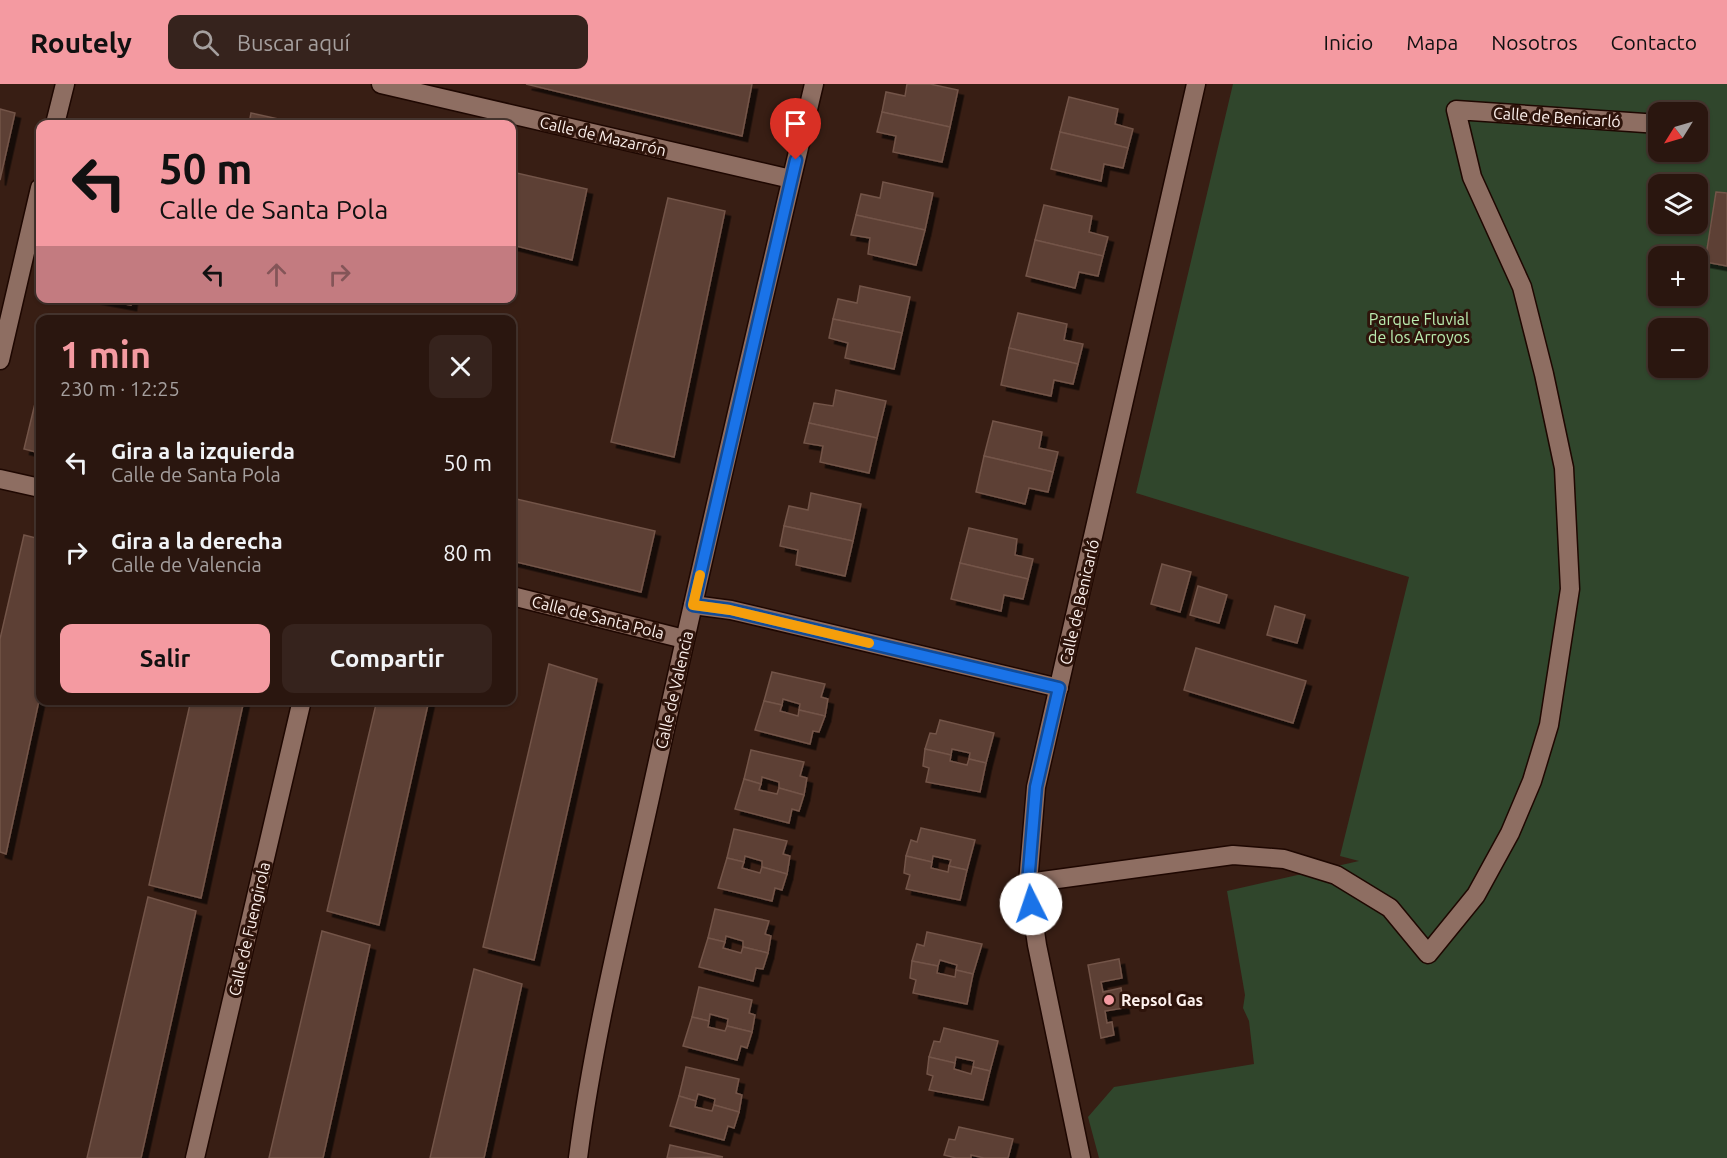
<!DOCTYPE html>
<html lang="es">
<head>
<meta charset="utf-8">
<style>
  :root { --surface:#2a160f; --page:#36231d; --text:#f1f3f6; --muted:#a59f9e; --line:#46352f; --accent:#f49aa1 }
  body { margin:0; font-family:Ubuntu,sans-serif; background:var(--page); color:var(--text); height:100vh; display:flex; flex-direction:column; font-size:22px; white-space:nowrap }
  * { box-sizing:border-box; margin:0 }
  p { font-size:20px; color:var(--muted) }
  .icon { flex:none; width:33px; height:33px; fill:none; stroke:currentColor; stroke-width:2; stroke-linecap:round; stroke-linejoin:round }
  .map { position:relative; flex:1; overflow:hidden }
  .details { position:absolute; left:36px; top:231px; width:480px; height:390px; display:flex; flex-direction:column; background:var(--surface); border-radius:12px; box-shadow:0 2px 4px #0004,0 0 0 2px var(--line) }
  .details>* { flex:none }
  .banner { position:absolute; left:36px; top:36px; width:480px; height:183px; border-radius:12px; box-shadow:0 2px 4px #0004,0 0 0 2px var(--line); background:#f49aa1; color:#111; overflow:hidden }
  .needle { width:39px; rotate:233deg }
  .tools { position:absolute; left:1648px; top:18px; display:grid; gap:12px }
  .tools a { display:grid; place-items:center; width:60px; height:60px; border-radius:12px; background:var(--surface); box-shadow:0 2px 4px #0004,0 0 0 2px var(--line); font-size:30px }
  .pin { position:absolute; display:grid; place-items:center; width:51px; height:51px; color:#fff; margin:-62px -26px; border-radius:50% 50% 50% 0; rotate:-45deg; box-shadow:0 0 6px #0007 }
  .pin .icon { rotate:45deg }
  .me { position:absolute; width:66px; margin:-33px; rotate:356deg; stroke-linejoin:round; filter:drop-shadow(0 0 4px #0008) }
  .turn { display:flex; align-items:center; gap:21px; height:126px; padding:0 24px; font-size:27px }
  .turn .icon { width:78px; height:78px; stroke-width:2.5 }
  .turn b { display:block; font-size:42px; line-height:51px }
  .lanes { display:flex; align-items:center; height:57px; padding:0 24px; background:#0003; justify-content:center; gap:30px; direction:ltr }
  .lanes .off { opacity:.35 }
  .round { display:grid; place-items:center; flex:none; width:63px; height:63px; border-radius:12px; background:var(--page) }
  .head { display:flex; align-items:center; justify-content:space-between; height:102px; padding:0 24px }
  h1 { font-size:36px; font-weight:700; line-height:45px; color:var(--accent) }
  .cta { display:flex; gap:12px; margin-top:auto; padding:12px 24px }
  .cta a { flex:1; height:69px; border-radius:12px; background:var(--accent); color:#111; font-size:24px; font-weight:700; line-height:69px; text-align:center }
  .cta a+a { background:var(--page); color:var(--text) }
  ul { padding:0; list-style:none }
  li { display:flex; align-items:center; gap:18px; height:90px; padding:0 24px }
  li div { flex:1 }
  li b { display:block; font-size:22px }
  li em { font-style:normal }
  header { display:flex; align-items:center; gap:36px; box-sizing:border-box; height:84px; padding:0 30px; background:var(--accent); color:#111 }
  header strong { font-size:28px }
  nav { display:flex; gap:33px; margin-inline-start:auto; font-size:21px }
  .search { width:420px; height:54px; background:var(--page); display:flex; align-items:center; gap:15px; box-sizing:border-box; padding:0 21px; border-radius:12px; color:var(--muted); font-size:22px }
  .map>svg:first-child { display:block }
  .green { fill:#30462c; fill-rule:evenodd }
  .building { fill:#5d4035; stroke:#735448; stroke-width:1.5; filter:url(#shadow) }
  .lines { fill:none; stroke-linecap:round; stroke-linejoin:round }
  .street-casing { stroke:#1e0701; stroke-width:21 }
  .secondary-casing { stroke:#1e0701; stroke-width:21 }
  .street { stroke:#8e6e62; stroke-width:18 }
  .secondary { stroke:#8e6e62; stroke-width:18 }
  .route-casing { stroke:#114b97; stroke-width:15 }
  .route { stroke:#1a73e8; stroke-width:10 }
  .slow { stroke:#f59e0b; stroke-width:10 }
  .poi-dot { fill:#f49aa1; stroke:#2e140b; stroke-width:2 }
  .labels { text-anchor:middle; stroke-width:6; stroke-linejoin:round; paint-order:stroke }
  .street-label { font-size:16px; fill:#fdf1ed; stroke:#2e140b }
  .park-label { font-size:16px; fill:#baecb0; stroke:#2e140b }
  .poi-label { font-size:16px; font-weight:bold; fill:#fdf1ed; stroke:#2e140b; text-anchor:start }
</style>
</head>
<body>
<header>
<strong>Routely</strong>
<div class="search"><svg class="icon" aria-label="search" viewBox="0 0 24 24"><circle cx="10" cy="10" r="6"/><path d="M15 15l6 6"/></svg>Buscar aquí</div>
<nav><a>Inicio</a><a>Mapa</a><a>Nosotros</a><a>Contacto</a></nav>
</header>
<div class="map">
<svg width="1727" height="1074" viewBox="0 0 1727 1074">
  <defs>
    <filter id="shadow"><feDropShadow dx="5.5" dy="5.5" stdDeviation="0" flood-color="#0009"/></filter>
  </defs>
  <rect width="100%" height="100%" fill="#381e14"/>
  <!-- green -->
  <path class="green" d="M1233,0h494v1074h-628l-11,-41 26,-30 140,-23 -5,-43 -6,-13 2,-13 -18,-104 132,-30 -19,-5 69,-279 -273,-84zM1659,28h39v40h-39zM1659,100h39v40h-39zM1659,172h39v40h-39zM1659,244h39v40h-39z"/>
  <!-- building -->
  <g class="building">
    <path d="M526,0h226l-10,52z"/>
    <path d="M907,0h23l28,6 -8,37 -68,-15 4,-20 19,4z"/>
    <path d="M1069,13l49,12 -3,15 18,5 -5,19 -68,-16z"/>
    <path d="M0,25l15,4 -15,67z"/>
    <path d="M882,28l68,15 -8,35 -49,-10 3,-16 -19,-4z"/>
    <path d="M251,29l50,11h-52z"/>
    <path d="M1060,48l68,16 -5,20 -19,-4 -3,17 -50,-12z"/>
    <path d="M512,88l75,17 -15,71 -60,-15z"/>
    <path d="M883,98l50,11 -8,37 -69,-15 5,-21 19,4z"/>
    <path d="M1716,108l11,1v73l-22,-4z"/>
    <path d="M668,114l57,13 -51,246 -63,-15z"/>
    <path d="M1044,121l48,11 -3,16 19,5 -5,19 -68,-16z"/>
    <path d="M856,131l69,15 -9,35 -48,-11 2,-16 -19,-3z"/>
    <path d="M1035,156l68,16 -5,20 -19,-4 -4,16 -49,-12z"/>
    <path d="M860,202l50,11 -8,36 -69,-14 5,-20 19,4z"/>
    <path d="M93,214h39l-1,7z"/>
    <path d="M1018,229l49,11 -3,16 19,4 -5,20 -69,-16z"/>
    <path d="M833,235l69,14 -8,36 -49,-11 3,-15 -19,-5z"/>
    <path d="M1009,264l69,16 -5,20 -19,-4 -3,16 -50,-11z"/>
    <path d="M39,303h1v66l-16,-4z"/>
    <path d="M836,306l50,11 -9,37 -68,-15 5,-20 19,3z"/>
    <path d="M993,337l49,11 -3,16 19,4 -5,20 -69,-16z"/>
    <path d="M809,339l68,15 -8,35 -49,-11 3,-16 -19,-3z"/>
    <path d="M984,372l69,16 -5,20 -19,-4 -4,16 -49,-12z"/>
    <path d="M811,409l50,11 -8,37 -69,-15 5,-20 19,4z"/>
    <path d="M512,414l143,33 -14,61 -129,-31z"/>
    <path d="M784,442l69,15 -8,35 -49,-11 2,-15 -18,-4z"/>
    <path d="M969,444l48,11 -2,16 18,4 -5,20 -68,-16z"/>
    <path d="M24,451l16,4v157l-34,158 -6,-2v-213z"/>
    <path d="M960,479l68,16 -5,20 -19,-4 -3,16 -50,-12z"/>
    <path d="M1162,480l29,8 -11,40 -29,-8z"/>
    <path d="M1198,502l29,9 -8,28 -29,-8z"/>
    <path d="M1275,522l30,9 -8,28 -30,-8z"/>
    <path d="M1196,564l110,33 -13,42 -109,-33z"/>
    <path d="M549,580l48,15 -63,281 -51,-13z"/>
    <path d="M772,588l53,12 -4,13 7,2 -3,17 -26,-6 1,-6 -17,-5 -1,6 -18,-4z"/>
    <path d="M191,616h53l-43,198 -52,-13z"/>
    <path d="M377,616h52l-50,225 -52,-14z"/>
    <path d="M764,617l18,4 -2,6 18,5 1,-6 26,6 -6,16 -6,-1 -3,13 -55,-14z"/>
    <path d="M940,636l54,13 -8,30 -17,-4 1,-6 -18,-4 -1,6 -26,-6 5,-16 6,1z"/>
    <path d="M925,665l26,6 -1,6 17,4 2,-6 17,4 -6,29 -54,-10 3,-14 -6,-2z"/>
    <path d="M751,666l53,12 -4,14 7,2 -3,17 -25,-7v-6l-17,-5 -1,7 -17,-5z"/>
    <path d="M744,695l17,5 -2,6 18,4 2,-6 25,7 -5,16 -7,-2 -3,14 -54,-14z"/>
    <path d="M921,744l54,12 -8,30 -18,-4 2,-6 -18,-4 -1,6 -26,-6 5,-16 6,2z"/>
    <path d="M734,745l53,12 -4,13 7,2 -3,18 -25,-7v-6l-17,-5 -1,6 -17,-4z"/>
    <path d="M906,772l26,6 -1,6 17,4 1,-6 18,4 -7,30 -54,-11 4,-14 -6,-2z"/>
    <path d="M727,774l17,4 -2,6 18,5 2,-6 25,7 -5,16 -7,-2 -3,13 -54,-13z"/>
    <path d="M148,813l48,14 -55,247h-54z"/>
    <path d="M715,825l54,12 -4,13 6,2 -3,17 -25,-6v-6l-17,-5 -1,6 -17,-4z"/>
    <path d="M322,847l48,14 -47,213h-54z"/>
    <path d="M927,848l55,12 -9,30 -17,-4 1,-5 -17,-5 -2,6 -26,-5 5,-17 7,2z"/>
    <path d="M708,854l17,4 -2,6 18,5 2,-6 25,6 -5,16 -7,-1 -3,13 -54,-14z"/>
    <path d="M1119,875l3,19 -21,4 2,10 18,-4 3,20 -19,3 2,12 5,-1 2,13 -13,3 -13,-73z"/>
    <path d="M912,877l26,5 -1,7 18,4 1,-7 17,4 -6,30 -54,-11 3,-13 -6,-2z"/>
    <path d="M474,885l48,15 -38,174h-54z"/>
    <path d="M699,903l53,13 -3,13 6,2 -3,17 -25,-6 1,-7 -18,-5 -1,7 -17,-4z"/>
    <path d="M692,933l17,4 -1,6 17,4 2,-5 25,6 -5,16 -6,-2 -4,14 -54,-14z"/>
    <path d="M944,944l54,13 -8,30 -17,-4 1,-6 -18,-4 -1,6 -26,-6 5,-16 6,1z"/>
    <path d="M929,973l26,6 -1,6 17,5 2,-7 17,4 -7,29 -54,-10 4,-14 -6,-2z"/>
    <path d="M686,983l53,12 -3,14 6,2 -3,17 -25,-7 1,-6 -17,-5 -2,7 -17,-5z"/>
    <path d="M679,1012l17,5 -1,6 17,4 2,-6 25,7 -5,16 -6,-2 -4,14 -54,-14z"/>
    <path d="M959,1043l54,12 -5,19h-24l-13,-3v3h-15l-12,-3 5,-16 6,1z"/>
    <path d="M670,1061l53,12 -56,1z"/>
  </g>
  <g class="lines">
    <defs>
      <g id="street">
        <path d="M381,0l410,95"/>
        <path d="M55,40l10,-40"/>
        <path d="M0,276l40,-172"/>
        <path d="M0,395l40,9"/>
        <path d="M512,512l172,43"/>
        <path d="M693,521l38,5 328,78"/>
        <path d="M1028,799l205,-28 51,4 52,16 54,33 38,46 48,-59 34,-62 22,-52 17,-56 21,-136 -6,-121 -20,-94 -22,-87 -50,-110 -16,-67 203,14"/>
        <path d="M195,1074l107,-458"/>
        <path d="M1081,1074l-44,-213 -9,-62 8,-96 160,-703"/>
      </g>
      <path id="secondary" d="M578,1074c16,-126 48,-250 75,-374 51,-234 106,-467 161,-700"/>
    </defs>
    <!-- street casing -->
    <use href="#street" class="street-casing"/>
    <!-- secondary casing -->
    <use href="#secondary" class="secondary-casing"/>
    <!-- street -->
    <use href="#street" class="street"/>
    <!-- secondary -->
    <use href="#secondary" class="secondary"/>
  </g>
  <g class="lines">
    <defs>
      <path id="route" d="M796,76l-103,445 37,5 329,78 -23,99 -8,96 3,21"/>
    </defs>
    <!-- route casing -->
    <use href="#route" class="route-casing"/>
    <!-- route -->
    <use href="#route" class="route"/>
    <!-- slow -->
    <path class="slow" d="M700,491l-7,30 37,5 139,33"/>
  </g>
  <!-- markers -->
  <circle class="poi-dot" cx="1109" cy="916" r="6"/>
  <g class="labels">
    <!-- street labels -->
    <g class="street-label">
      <text transform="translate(1557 33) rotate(4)" y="6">Calle de Benicarló</text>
      <text transform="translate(603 52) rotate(13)" y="6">Calle de Mazarrón</text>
      <text transform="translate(1079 518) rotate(-77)" y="6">Calle de Benicarló</text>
      <text transform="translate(598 533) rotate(14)" y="6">Calle de Santa Pola</text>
      <text transform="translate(674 606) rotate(-77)" y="6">Calle de Valencia</text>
      <text transform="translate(249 845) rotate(-77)" y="6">Calle de Fuengirola</text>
    </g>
    <!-- park labels -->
    <g class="park-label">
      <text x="1419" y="241">Parque Fluvial<tspan x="1419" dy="18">de los Arroyos</tspan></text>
    </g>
    <!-- poi labels -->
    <g class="poi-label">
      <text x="1121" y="922">Repsol Gas</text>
    </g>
  </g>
</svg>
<div class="tools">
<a><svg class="needle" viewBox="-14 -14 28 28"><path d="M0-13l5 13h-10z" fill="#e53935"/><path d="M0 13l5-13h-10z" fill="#a59f9e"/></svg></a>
<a><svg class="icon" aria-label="layers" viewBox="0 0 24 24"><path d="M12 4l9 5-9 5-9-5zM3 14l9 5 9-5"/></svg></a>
<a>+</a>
<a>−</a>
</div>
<div class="pin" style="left:796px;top:76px;background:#d93025"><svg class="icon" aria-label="arrive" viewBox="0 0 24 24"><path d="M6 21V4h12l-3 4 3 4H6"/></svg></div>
<svg class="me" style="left:1031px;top:820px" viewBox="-20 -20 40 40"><circle r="19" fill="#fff"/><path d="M0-13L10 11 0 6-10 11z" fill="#1a73e8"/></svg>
<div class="banner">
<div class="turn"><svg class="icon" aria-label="left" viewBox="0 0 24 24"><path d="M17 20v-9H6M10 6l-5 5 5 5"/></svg><div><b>50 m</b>Calle de Santa Pola</div></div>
<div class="lanes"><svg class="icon" aria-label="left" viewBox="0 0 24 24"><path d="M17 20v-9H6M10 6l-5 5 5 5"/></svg><svg class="icon off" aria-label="ahead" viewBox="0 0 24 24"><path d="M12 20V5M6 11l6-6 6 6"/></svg><svg class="icon off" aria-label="right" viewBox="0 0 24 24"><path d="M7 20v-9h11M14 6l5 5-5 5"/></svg></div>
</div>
<section class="details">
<div class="head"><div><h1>1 min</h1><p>230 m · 12:25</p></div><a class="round"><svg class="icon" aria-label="close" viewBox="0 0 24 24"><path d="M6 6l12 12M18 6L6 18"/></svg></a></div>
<ul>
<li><svg class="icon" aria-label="left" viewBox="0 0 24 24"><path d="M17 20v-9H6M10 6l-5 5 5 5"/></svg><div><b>Gira a la izquierda</b><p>Calle de Santa Pola</p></div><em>50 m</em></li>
<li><svg class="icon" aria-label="right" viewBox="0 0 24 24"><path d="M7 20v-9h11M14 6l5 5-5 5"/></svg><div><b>Gira a la derecha</b><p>Calle de Valencia</p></div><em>80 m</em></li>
</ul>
<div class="cta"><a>Salir</a><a>Compartir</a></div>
</section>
</div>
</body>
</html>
